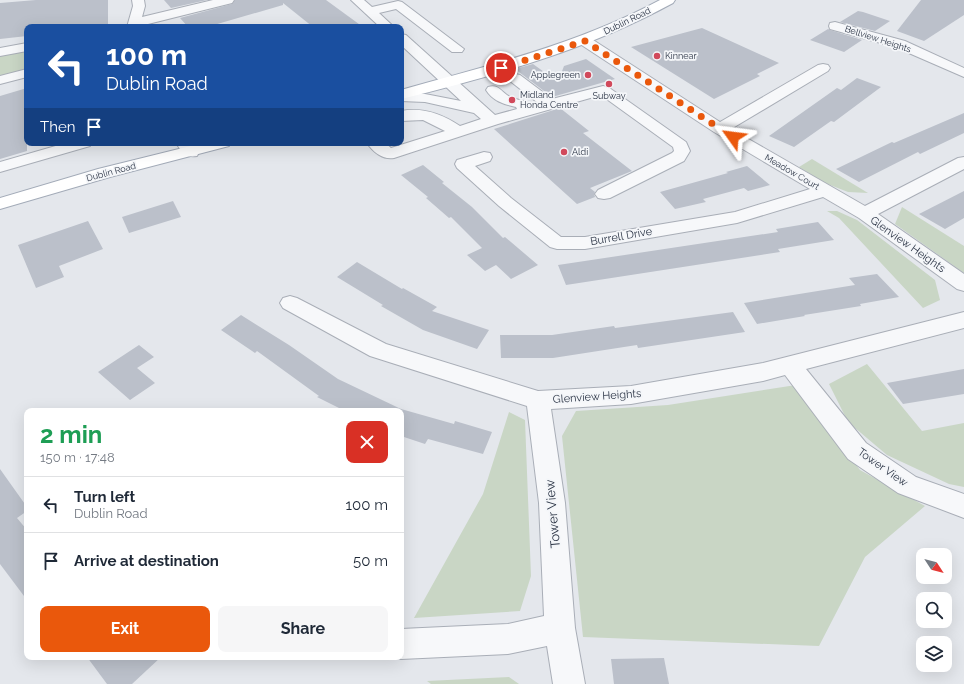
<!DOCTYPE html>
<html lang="en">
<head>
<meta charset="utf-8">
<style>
  :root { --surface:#fff; --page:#f6f6f7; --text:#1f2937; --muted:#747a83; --line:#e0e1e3; --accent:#ea580c }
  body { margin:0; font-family:Raleway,sans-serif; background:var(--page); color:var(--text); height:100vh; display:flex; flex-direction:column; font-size:15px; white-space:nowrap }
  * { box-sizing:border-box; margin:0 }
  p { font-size:13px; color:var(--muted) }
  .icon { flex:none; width:22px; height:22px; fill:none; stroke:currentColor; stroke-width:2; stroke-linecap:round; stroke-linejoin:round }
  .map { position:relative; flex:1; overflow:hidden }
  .details { position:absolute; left:24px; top:408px; width:380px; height:252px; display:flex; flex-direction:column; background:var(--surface); border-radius:8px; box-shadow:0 4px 16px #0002 }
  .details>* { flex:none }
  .top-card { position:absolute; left:24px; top:24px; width:380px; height:122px; border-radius:8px; box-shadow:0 4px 16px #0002; background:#1a4fa0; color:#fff; overflow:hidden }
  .needle { width:26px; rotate:126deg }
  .buttons { position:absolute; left:916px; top:548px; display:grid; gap:8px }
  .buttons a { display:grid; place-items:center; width:36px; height:36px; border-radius:8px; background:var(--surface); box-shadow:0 4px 16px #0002; font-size:20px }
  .pin { position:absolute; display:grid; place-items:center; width:34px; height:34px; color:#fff; margin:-17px; border:2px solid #fff; border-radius:50%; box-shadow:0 1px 4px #0007 }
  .me { position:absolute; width:44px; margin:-22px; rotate:301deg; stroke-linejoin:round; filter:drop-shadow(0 0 3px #0008) }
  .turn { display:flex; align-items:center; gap:14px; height:84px; padding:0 16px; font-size:18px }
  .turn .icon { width:52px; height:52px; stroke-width:2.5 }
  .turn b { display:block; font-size:28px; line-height:34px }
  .then { display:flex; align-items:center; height:38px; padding:0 16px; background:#0003; gap:8px; font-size:15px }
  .round { display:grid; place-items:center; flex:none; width:42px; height:42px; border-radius:8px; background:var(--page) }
  .summary { display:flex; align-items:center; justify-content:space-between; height:68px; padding:0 16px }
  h1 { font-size:24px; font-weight:700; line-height:30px; color:#1e9e55 }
  .cta { display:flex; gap:8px; margin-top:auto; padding:8px 16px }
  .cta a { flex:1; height:46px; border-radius:8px; background:var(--accent); color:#fff; font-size:16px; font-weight:700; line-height:46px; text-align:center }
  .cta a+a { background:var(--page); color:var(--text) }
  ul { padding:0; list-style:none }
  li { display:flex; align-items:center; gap:12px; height:56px; padding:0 16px; border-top:1px solid var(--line) }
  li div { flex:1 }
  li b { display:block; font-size:15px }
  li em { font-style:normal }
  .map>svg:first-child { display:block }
  .green { fill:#c9d6c5 }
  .building { fill:#bbc0ca }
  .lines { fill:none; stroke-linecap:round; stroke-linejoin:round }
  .minor-casing { stroke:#a9aeb7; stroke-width:2 }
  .major-casing { stroke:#a3abb8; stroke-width:2 }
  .minor { fill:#f7f8fa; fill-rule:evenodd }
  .major { fill:#fff; fill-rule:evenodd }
  .route { stroke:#ea580c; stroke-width:7; stroke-dasharray:0 12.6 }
  .poi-dot { fill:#d1495b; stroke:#f4f6f9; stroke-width:1.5 }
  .labels { text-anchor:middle; stroke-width:3.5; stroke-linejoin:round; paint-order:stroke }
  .far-street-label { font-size:9px; fill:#2b3445; stroke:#f4f6f9 }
  .far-poi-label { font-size:9px; fill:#2b3445; stroke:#f4f6f9; text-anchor:start }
  .street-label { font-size:11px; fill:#2b3445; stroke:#f4f6f9 }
  .near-street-label { font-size:13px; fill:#2b3445; stroke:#f4f6f9 }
</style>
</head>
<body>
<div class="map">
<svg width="964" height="684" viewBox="0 0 964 684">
  <rect width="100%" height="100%" fill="#e4e7ec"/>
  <!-- green -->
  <g class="green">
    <path d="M27,51v18l-27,7v-20z"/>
    <path d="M812,159l56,34 -20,-1 -23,-9 -26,-16z"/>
    <path d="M902,207l62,39v27l-69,-49z"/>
    <path d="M827,211h10l20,9 78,60 5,20 -17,8 -84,-90z"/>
    <path d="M867,364l55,67 42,-8v64l-15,-3 -62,-29 -39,-33 -19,-38z"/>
    <path d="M796,385l64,85 65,36 -60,51 -46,89 -236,-9 -21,-201 14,-25 92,-6z"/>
    <path d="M509,412l16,8 6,156 -11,35 -106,7 69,-124z"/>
    <path d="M509,677l10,7h-88l-4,-3z"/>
  </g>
  <!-- building -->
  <g class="building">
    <path d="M36,0h72v25l-17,2h-64v9l-27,3v-36z"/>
    <path d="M164,0h43l-36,8z"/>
    <path d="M235,0h91l37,27h-50l-30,-24v2l-76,22h-19l-8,-9 52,-14z"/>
    <path d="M921,0h43v15l-40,26 -27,-10z"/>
    <path d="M858,11l5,1 27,9 -15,10 -35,-9z"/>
    <path d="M702,28l77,35 -22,11 3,2 -46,23 -83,-52z"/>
    <path d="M828,29l2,1 32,10 -18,12 -34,-12z"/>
    <path d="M586,59l29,20 -63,18 -37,-28 18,-5 25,18 6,-16z"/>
    <path d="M857,78l24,9 -47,35 -3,-1 -37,26 -25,-11 68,-48 4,2z"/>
    <path d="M27,88v63l-27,8v-63z"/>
    <path d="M560,108l29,23 -6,2 49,38 -42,17 5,4 -1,2 1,3 -18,7 -83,-75z"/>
    <path d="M964,113v20l-44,21 -2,-2 -59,30 -23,-13 56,-27 2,1z"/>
    <path d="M423,165l21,17 -2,1 30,24 31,31 2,-1 33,28 -27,14 -15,-14 -11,6 -18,-16 15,-7 -31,-31 -2,1 -23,-20 2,-1 -27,-22z"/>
    <path d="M747,166l23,19 -22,6 -4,-3 -41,11 3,3 -31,7 -15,-17 68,-19 -2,-1z"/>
    <path d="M964,191v27l-19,11 -26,-15z"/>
    <path d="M173,201l8,16 -52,16 -7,-16z"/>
    <path d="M88,221l15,28 -44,17 5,11 -28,11 -18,-43z"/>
    <path d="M818,222l16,18 -56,9 2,3 -214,33 -8,-20 220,-33 -2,-3z"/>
    <path d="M357,262l45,27 1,-1 34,19 -5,4 57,19 -12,19 -54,-19 -42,-24 2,-1 -46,-28z"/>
    <path d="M877,274l22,23 -39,7 1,2 -57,9 1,1 -48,8 -13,-21 111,-18 -6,-7z"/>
    <path d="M733,312l12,20 -107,16 -1,-3 -84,13h-52l-1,-23h52l62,-9 1,2z"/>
    <path d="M241,315l48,30 49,34 63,30 53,15 1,-3 37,11 -9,22 -55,-15 -3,5 -24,-8v-25h-56l-28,-14 2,-1 -62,-45 -2,2 -34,-23z"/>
    <path d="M139,345l15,12 -17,11 18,15 -25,17 -32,-28z"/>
    <path d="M964,369v25l-61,10 -16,-21z"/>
    <path d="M0,469l27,38v4l-10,7 10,12v70l-27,-36z"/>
    <path d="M87,657h74l-29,27h-25z"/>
    <path d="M664,658l5,26h-55l-3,-25z"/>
  </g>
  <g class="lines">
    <defs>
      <g id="minor">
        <path d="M132,0h12l1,6 -3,11 71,-17h21l-2,3 -92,23 -1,1h-12l6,-21z"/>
        <path d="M351,0h13l8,7 26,-6 4,1 62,47 -2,3h-10l-56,-43 -17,4 15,14h-14z"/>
        <path d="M835,22l70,19 59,27v9l-69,-30 -65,-18 -1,-3 1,-3z"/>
        <path d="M401,34l5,1 89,80 22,-6 -1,-2c-13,-3 -23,-6 -30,-17l2,-3c11,-3 13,5 22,10 8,4 14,2 21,8l7,-2 -28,-22 -2,-3 2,-3 5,-1 5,1 32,24 51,-13 5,1 78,55 4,9 -6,10 -74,37 -6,1 -6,-1 -3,-4 3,-4 74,-37 2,-2 -1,-4 -72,-52 -103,29 -104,34c-11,2 -21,-6 -27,-15h18l6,5 54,-17 -22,-11 -22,1v-10c22,-4 41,3 59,15l21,-7 -7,-6 -49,-11 -24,-1v-8l24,1 36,7 -60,-56z"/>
        <path d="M585,37l5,1 130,84 98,-57 5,-1 5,1 2,3 -2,3 -97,58 134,77 93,-48 6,-1v12l-86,45 86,60v17l-7,-2 -98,-71 -36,-21 -86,26 -152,26h-28l-7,-2 -51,-41 -42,-38 -2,-4 2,-4 27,-8 6,1 2,4 -2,4 -15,5 36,32 50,39h24l150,-25 75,-23 -96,-57 -134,-88 -2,-3 2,-3z"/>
        <path d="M27,43v8l-27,5v-8z"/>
        <path d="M27,69v8l-27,7v-8z"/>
        <path d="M66,143h26l-2,3 -90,26v-10z"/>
        <path d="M176,143h16l7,9 -2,4c-12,2 -15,-4 -21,-13z"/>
        <path d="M290,296l7,2 89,46 152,47 93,-5 132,-23 201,-51v16l-158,41 60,74 50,34 48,17v24l-66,-25 -50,-34 -63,-84 -22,6 -132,23 -80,5 14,94 10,125 10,56h-32l-6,-38 -39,8 -107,5 -6,-2h6v-28l107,-5 36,-8 -5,-113 -12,-97 -157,-50 -87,-48 -3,-5 3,-5z"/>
      </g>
      <g id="major">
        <path d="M660,0h15l-2,3c-84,46 -178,73 -272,96v-9c89,-25 177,-46 259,-90z"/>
        <path d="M203,143h28l-2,3 -119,31 -110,32v-11l98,-29z"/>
      </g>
    </defs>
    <!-- minor casing -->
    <use href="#minor" class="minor-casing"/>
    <!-- major casing -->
    <use href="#major" class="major-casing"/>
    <!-- minor -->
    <use href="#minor" class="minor"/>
    <!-- major -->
    <use href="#major" class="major"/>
  </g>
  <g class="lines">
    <!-- route -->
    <path class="route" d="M501,68l84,-27 148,96"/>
  </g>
  <!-- markers -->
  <g class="poi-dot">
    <circle cx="657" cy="56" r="4"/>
    <circle cx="588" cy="75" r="4"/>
    <circle cx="609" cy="84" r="4"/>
    <circle cx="512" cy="100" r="4"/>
    <circle cx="564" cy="152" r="4"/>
  </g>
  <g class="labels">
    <!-- far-street labels -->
    <g class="far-street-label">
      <text transform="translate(627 21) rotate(-26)" y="3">Dublin Road</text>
      <text transform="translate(878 39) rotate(18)" y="3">Bellview Heights</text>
      <text transform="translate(111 172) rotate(-15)" y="3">Dublin Road</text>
      <text transform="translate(792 172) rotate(30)" y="3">Meadow Court</text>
    </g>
    <!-- far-poi labels -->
    <g class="far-poi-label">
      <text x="665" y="59">Kinnear</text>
      <text x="580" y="78" text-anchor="end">Applegreen</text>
      <text x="520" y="98">Midland<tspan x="520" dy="10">Honda Centre</tspan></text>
      <text x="609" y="99" text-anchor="middle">Subway</text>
      <text x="572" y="155">Aldi</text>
    </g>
    <!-- street labels -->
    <g class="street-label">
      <text transform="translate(621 236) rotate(-10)" y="4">Burrell Drive</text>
      <text transform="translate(908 244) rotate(35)" y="4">Glenview Heights</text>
      <text transform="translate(597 396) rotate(-4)" y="4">Glenview Heights</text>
      <text transform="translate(883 467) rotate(35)" y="4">Tower View</text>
    </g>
    <!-- near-street labels -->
    <g class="near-street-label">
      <text transform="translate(552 514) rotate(-95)" y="5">Tower View</text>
    </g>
  </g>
</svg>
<div class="buttons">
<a><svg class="needle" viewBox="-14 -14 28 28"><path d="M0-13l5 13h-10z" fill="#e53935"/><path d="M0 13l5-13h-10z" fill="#747a83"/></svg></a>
<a><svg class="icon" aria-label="search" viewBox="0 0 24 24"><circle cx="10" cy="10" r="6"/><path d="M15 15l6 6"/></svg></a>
<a><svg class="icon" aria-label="layers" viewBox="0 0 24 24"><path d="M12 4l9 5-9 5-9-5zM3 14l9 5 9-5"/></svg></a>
</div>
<div class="pin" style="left:501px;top:68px;background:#d93025"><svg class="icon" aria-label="arrive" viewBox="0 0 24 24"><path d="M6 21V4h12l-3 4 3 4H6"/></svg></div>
<svg class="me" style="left:733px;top:137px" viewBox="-20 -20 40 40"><path d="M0-17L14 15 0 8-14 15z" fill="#ea580c" stroke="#fff" stroke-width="4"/></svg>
<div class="top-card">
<div class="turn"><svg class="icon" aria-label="left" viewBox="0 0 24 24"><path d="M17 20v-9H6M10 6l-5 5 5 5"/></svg><div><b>100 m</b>Dublin Road</div></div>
<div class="then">Then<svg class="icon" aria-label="arrive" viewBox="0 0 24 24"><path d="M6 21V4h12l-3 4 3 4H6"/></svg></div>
</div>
<section class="details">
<div class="summary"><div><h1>2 min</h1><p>150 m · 17:48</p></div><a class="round" style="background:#d93025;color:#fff"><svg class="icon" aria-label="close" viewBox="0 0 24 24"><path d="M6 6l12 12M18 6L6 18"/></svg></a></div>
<ul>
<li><svg class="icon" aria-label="left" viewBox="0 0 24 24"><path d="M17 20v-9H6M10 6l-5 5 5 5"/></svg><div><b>Turn left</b><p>Dublin Road</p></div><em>100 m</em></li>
<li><svg class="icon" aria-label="arrive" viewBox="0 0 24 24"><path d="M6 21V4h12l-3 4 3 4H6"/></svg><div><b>Arrive at destination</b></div><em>50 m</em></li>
</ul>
<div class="cta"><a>Exit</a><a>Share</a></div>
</section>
</div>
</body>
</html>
